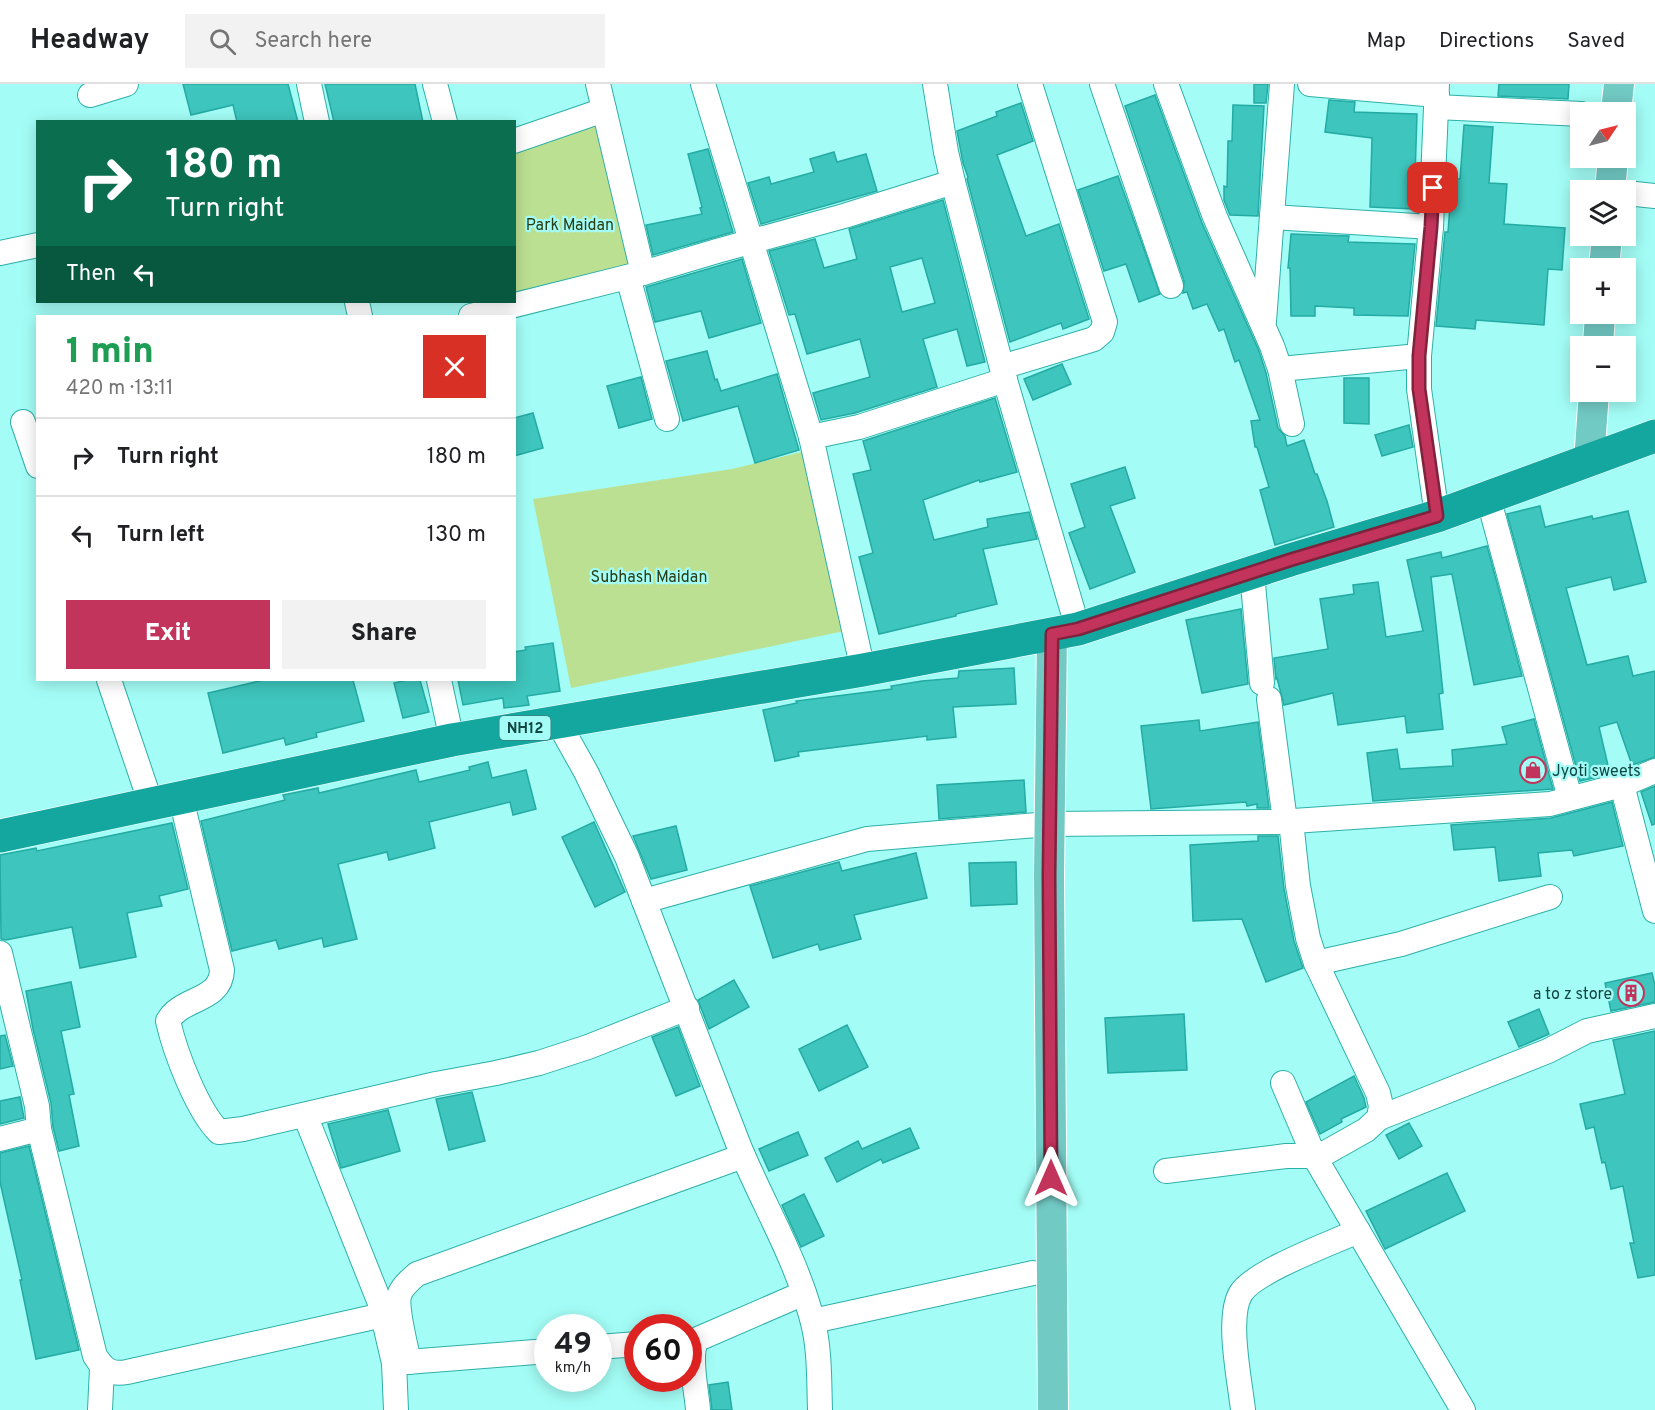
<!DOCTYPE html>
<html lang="en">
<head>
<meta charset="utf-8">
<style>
  :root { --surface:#fff; --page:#f2f2f2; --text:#202124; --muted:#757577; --line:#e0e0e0; --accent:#c3345c }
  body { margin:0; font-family:Overpass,sans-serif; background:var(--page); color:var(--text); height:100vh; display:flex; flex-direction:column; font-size:22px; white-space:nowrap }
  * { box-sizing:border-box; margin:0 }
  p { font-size:20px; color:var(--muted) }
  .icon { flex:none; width:33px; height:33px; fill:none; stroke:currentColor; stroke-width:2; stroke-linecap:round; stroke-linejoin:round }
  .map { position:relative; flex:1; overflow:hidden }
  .sheet { position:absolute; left:36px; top:231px; width:480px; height:366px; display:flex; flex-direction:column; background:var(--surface); border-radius:0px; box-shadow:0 3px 15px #0003 }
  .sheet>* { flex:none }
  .banner { position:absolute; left:36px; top:36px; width:480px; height:183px; border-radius:0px; box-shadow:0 3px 15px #0003; background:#0b6e4f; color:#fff; overflow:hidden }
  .needle { width:39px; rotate:55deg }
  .tools { position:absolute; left:1570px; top:18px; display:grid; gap:12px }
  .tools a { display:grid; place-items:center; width:66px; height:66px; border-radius:0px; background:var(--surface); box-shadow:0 3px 15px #0003; font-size:30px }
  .speed { position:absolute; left:534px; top:1230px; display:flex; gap:12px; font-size:30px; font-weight:700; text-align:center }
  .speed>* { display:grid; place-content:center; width:78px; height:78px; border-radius:50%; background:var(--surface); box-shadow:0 3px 15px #0003; line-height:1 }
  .speed small { font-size:15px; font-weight:400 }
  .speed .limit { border:9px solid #d22; background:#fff; color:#111 }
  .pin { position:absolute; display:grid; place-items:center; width:51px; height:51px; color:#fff; margin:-26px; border-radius:12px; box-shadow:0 3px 9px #0006 }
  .me { position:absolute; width:66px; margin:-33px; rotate:0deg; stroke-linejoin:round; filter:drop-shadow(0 0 4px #0008) }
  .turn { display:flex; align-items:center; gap:21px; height:126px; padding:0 30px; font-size:27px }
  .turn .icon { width:78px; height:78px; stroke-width:2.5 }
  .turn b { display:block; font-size:42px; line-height:51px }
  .then { display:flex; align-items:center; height:57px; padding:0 30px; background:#0003; gap:12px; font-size:22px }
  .round { display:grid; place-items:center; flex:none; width:63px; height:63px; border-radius:0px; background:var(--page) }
  .head { display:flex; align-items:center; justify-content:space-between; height:102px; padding:0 30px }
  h1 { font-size:36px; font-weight:800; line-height:45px; color:#1e9e55 }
  .cta { display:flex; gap:12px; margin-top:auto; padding:12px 30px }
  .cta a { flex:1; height:69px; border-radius:0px; background:var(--accent); color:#fff; font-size:24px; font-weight:800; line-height:69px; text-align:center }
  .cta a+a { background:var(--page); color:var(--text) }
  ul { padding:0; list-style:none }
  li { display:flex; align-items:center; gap:18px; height:78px; padding:0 30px; border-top:2px solid var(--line) }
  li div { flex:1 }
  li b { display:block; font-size:22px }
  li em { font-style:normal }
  header { display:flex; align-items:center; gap:36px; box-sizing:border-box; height:84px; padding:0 30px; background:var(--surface); border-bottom:2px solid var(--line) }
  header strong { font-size:28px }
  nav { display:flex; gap:33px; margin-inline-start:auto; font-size:21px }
  .search { width:420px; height:54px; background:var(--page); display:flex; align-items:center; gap:15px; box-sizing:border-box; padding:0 21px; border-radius:0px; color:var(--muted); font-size:22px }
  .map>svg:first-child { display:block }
  .green { fill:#bce092 }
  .building { fill:#3ec5bd; stroke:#24aba3; stroke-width:1.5; fill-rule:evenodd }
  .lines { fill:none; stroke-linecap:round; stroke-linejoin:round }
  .minor-casing { stroke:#2db0a8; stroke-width:26 }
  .major-casing { stroke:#fff; stroke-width:32 }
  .highway-casing { stroke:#fff; stroke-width:34 }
  .minor { stroke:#fff; stroke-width:24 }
  .major { stroke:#72cac5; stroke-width:30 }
  .highway { stroke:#14a79f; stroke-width:33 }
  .route-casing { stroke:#7f223c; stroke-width:15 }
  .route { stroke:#c3345c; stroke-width:10 }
  .labels { text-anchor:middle; stroke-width:4.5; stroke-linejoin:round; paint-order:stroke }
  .shield { fill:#a3fdf6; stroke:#3d7d79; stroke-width:1.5 }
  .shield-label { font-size:15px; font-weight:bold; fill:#114643 }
  .park-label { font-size:16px; fill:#2b3d13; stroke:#a3fdf6 }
  .poi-label { font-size:16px; fill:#114643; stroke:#a3fdf6; text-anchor:start }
</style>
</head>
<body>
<header>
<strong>Headway</strong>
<div class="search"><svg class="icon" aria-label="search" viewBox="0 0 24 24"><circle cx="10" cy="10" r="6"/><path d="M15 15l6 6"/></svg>Search here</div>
<nav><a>Map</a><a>Directions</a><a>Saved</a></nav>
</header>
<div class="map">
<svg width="1655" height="1326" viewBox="0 0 1655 1326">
  <rect width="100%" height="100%" fill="#a3fdf6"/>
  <!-- green -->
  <g class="green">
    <path d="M598,39l39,140 -122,34v-148z"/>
    <path d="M810,366l39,180 -278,58 -38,-189 199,-30z"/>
  </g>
  <!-- building -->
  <g class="building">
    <path d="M183,0h105l10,38h-61l-4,-17 -42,10z"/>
    <path d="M325,0h90l8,38h-89z"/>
    <path d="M1254,0h14l-2,19h-12z"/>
    <path d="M1499,0h70l-1,15 -70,-3z"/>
    <path d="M1155,11l47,128 57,128 7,22 12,55 7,8 2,10 17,-6 11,34h2l10,27 7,26 -59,18 -15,-55 9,-3 -12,-40h-2l-4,-26 9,-1 -21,-60 -4,2 -11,-33 -5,2 -12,-27 -14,5 -6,-17 -4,1 1,-12 -59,-175z"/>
    <path d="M1329,16l26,2 -1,10 63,2 -3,95 -44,-2 2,-69 -47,-6z"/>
    <path d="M1021,19l12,38 -36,14 29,81 33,-12 30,95 -26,10 -2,-6 -51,19 -43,-163 1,-2 -5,-14 -6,-32 40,-15 -1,-4z"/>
    <path d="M1233,21l31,1 -6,110 -28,-1 -6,-15v-14l3,1 1,-46h4z"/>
    <path d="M1464,41l29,2 -4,56 18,1 -3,40 61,4 -3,42 -14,-1 -4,56 -68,-5 -1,9 -39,-3 9,-94h3l4,-54 8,1z"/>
    <path d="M708,65l25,83 -80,23 -7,-30 56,-11 -2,-6 2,-1 -14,-53z"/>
    <path d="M834,68l3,10 29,-8 11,37 -116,33 -13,-41 21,-6 2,7 43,-12 -4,-13z"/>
    <path d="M1118,92l42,118 -21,8 -13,-38 -22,7 -26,-81z"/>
    <path d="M943,116l42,162 -18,4 -10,-37 -34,10 14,48 -82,26 -34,7 -8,-27 57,-16 -10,-38 -53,15 -12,-40 -6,1 -20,-64 46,-12 9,29 33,-9 -8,-30zM922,174l13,45 -33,9 -12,-45z"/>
    <path d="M1291,150l58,2 -1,6 67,2 -7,72 -54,-1v-7l-39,-2v10h-24l-1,-48h-2z"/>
    <path d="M742,175l19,64 -52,15 -8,-27 -46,11 -9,-35z"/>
    <path d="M707,267l8,29 2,-1 4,12 56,-17 22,76 -44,13 -17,-57 -55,15 -17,-60z"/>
    <path d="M1062,280l9,20 -38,16 -9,-21z"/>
    <path d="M641,293l11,42 -33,9 -12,-42z"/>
    <path d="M1344,294h25v46l-25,-1z"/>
    <path d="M995,314l22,74 -37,10 -1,-2 -56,20 11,40 54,-13 -1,-8 42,-7 8,27 -54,10 14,55 -41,10v2l-77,18 -20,-77 14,-4 -20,-79 18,-4 -8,-29z"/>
    <path d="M533,329l10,35 -29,8v-38z"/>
    <path d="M1409,341l4,22 -31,9 -7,-21z"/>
    <path d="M1125,383l10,31 -25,8 25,66 -45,17 -21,-56 16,-6 -14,-43z"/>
    <path d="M1540,422l5,21 47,-11 1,3 35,-8 18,71 -32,8 -3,-13 -45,11 21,77 41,-9 5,20 22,-5v86l-23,8 -15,-43 -18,5 11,47 -30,7 -73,-267z"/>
    <path d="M1487,462l35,130 -48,9 -22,-111 -21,3 12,116 -4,1 4,35 -36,4 -2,-17 -67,9 -5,-32 -49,12 -7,-27 -1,1 -2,-21 54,-9 -8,-50 34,-5 -1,-9 25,-3 8,55 37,-6 -16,-71 34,-8 1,6z"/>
    <path d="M1241,525l7,75 -46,9 -16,-73z"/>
    <path d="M553,559l7,48 -33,5 2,9 -25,3 -1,-10 -40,7 -5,-25h56v-28l12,-2 -1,-3z"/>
    <path d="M1014,584l2,36 -63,3 3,30 -29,3v-4l-129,16 1,4 -24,5 -12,-51 34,-7 -1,-2 96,-12 -1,-3 31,-5 36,-3 1,-7z"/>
    <path d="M264,596h89l11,41 -48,12 1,4 -31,8 -2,-7 -61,15 -15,-60z"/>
    <path d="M407,596h13l9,32 -26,6 -9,-35z"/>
    <path d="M1534,635l19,70 -180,12 -6,-48 30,-4 3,20 53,-3 -1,-16 55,-6 -5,-17z"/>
    <path d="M1199,636l1,11 58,-9 11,86h-12v-4l-10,2 -1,-4 -95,7 -10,-83z"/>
    <path d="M488,678l4,16 34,-8 10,39 -23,6 -3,-13 -81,20 6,26 -46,12 -2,-8 -49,12 19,75 -33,8 -2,-9 -43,11 -3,-9 -44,11 -31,-130 84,-21 -2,-5 35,-7 1,5 97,-23 3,12 51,-12 -1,-3z"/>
    <path d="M1024,696l2,32 -87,7 -2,-34z"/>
    <path d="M1655,702v38l-3,1 -11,-33z"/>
    <path d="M1612,718l11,44 -49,10 -2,-6 -34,3 3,23 -42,5 -4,-34 -41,3 -3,-25 100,-7z"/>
    <path d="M594,738l31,70 -30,15 -33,-70z"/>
    <path d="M172,739l16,66 -29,7 3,10 -35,7 9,44 -56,11 -8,-41 -66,13 -5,-1 -1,-84 36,-7 1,3z"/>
    <path d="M676,742l11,44 -36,9 -18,-43z"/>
    <path d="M1258,752h20l6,53 10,52 9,27 -37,14 -24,-63 -49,2 -3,-76 68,-4z"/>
    <path d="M916,769l11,45 -73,17 7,24 -41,11 -2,-6 -45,14 -23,-72 89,-24 3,9z"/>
    <path d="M1016,778l1,42 -46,2 -2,-43z"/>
    <path d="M1652,889l3,12v17l-44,9 -6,-28z"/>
    <path d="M734,896l15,27 -40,22 -11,-29z"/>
    <path d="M71,898l9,45 -19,4 13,63 -5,1 10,51 -20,5 -6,-24 -2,-24 -18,-74 -7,-38z"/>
    <path d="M1539,925l10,25 -30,13 -11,-25z"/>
    <path d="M1184,930l3,56 -79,3 -3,-55z"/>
    <path d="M847,941l21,42 -49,24 -20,-42z"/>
    <path d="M678,943l22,59 -24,10 -24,-59z"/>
    <path d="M1655,947v244l-17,3 -8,-35h4l-11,-57 -12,3 -6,-27 -3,1 -8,-36 -8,2 -6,-25 45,-10 -12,-54z"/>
    <path d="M5,951l8,31 -13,3v-33z"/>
    <path d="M1354,992l10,22 2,9 -25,12 1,3 -22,12 -14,-32z"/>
    <path d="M472,1008l13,49 -36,9 -13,-51z"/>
    <path d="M20,1013l4,21 -24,6v-23z"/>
    <path d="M388,1026l12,41 -59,17 -13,-44z"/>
    <path d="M1409,1039l13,23 -23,13 -13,-24z"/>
    <path d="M910,1044l9,20 -36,15 -2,-4 -44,23 -12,-24 33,-17 4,8z"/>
    <path d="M798,1048l10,23 -39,16 -10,-22z"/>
    <path d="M29,1062l50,204 -43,9 -16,-79h2l-22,-98v-29z"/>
    <path d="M1447,1089l18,38 -80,38 -19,-38z"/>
    <path d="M804,1110l20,42 -23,11 -19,-42z"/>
    <path d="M728,1298l4,28h-20l-3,-25z"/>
  </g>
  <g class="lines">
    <defs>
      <g id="minor">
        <path d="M309,0l8,38"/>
        <path d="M435,0l10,38"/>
        <path d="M598,0l45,189"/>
        <path d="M703,0l108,353 52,233"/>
        <path d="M935,0l11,68 7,30 52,198 73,249"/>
        <path d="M1102,0l69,202"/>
        <path d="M1166,0l49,133 57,129 8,23 12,55"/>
        <path d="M1310,0l127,11"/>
        <path d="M90,11l36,-11"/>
        <path d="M1436,23l145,7"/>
        <path d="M514,57l90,-31"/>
        <path d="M1626,109l29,3"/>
        <path d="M1272,133l159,10"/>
        <path d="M0,169l38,-8"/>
        <path d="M628,193l39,142"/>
        <path d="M357,218l3,14"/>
        <path d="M471,232l172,-43 74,-22 127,-35 109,-34"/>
        <path d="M1264,237l18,-237"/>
        <path d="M1002,283l92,-28 8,-7 3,-10 -75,-238"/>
        <path d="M1280,285l139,-13"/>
        <path d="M23,338l15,44"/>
        <path d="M811,353l48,-10 146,-47"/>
        <path d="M1488,413l82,301"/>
        <path d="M1437,432l-18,-127v-33l12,-129 6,-143"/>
        <path d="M1252,489l10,110"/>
        <path d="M109,596l42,124"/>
        <path d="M439,596l13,60"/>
        <path d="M1269,615l16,122"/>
        <path d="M558,638l28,50 41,85 112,289c24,58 57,112 73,173 8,28 7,61 8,91"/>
        <path d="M1622,701l33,126"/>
        <path d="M181,714l41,172c-1,32 -41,27 -54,51 7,31 29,89 51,111l24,-3 193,-45 60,-11 43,-10 49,-16 99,-39"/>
        <path d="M644,817l223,-62 182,-15 229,-2 272,-18 72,-19 33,-14"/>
        <path d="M0,869l37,153 2,23 -39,10"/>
        <path d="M1316,879l85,-19 149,-47"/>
        <path d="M1283,999l31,73 149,254"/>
        <path d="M305,1031l75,188 14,60 2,47"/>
        <path d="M1379,1034l169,-67 39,-20 68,-15"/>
        <path d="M39,1045l56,227c9,14 16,19 32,16l256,-57"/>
        <path d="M1166,1087l120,-15h28l13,-4 39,-22 13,-12 2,-12 -3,-13 -62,-130 -8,-25 -10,-52 -7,-65"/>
        <path d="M813,1237l220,-48"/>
        <path d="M598,1263l40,-3"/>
        <path d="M409,1278c-3,-15 -13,-53 -10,-66 2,-8 11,-16 18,-22l326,-118"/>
        <path d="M394,1279l154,-12"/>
        <path d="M100,1326l2,-42"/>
        <path d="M698,1326c-1,-18 -11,-58 0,-71l106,-46"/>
        <path d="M1243,1326c-3,-29 -17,-93 -2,-117 14,-22 91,-50 117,-62"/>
      </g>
      <g id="major">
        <path d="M1616,28l3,-28"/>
        <path d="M1610,106l3,-32"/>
        <path d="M1604,184l3,-32"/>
        <path d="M1598,262l2,-32"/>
        <path d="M1589,377l5,-69"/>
        <path d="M1052,550l-3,242 4,534"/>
      </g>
      <path id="highway" d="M0,752l452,-96 411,-70 215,-41 212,-69 147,-44 218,-80"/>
    </defs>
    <!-- minor casing -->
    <use href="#minor" class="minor-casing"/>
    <!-- major casing -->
    <use href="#major" class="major-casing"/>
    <!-- highway casing -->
    <use href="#highway" class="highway-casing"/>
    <!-- minor -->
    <use href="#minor" class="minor"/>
    <!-- major -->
    <use href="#major" class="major"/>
    <!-- highway -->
    <use href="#highway" class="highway"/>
  </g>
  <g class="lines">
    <defs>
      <path id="route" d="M1051,1094l-2,-302 3,-242 26,-5 212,-69 147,-44 -18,-127v-33l12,-129 2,-39"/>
    </defs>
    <!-- route casing -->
    <use href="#route" class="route-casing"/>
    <!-- route -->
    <use href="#route" class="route"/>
  </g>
  <!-- icons -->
  <defs>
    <symbol id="shop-ring" viewBox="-11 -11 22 22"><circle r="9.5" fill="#a3fdf6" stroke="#c3345c" stroke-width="1.5"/><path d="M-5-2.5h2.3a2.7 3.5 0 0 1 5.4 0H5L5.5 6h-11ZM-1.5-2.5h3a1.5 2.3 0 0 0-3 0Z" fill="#c3345c"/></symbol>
    <symbol id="building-ring" viewBox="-11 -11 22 22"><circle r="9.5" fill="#a3fdf6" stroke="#c3345c" stroke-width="1.5"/><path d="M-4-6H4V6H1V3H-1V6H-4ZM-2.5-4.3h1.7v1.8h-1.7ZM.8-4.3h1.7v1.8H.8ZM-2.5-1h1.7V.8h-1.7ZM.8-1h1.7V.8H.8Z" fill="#c3345c"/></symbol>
  </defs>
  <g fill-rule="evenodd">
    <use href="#shop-ring" x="1518" y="671" width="30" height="30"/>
    <use href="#building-ring" x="1616" y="894" width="30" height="30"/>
  </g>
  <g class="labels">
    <!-- shield labels -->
    <rect class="shield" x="499.5" y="632" width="51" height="24" rx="4.5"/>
    <g class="shield-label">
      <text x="525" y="649">NH12</text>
    </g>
    <!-- park labels -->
    <g class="park-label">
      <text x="570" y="146">Park Maidan</text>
      <text x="649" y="498">Subhash Maidan</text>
    </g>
    <!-- poi labels -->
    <g class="poi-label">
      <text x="1552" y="692">Jyoti sweets</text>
      <text x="1612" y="915" text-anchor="end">a to z store</text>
    </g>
  </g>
</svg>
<div class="tools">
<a><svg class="needle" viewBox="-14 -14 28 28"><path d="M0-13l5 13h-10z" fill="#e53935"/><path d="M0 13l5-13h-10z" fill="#757577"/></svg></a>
<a><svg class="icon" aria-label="layers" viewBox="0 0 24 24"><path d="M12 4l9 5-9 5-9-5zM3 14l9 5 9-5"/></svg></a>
<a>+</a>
<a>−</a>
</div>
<div class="speed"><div>49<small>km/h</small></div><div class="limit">60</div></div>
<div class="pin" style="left:1433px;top:104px;background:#d93025"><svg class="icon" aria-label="arrive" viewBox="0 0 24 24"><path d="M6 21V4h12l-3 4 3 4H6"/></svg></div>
<svg class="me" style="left:1051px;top:1094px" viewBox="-20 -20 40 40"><path d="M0-17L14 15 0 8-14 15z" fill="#c3345c" stroke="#fff" stroke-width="4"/></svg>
<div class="banner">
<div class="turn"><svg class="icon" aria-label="right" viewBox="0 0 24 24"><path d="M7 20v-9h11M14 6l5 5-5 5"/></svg><div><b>180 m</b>Turn right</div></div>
<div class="then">Then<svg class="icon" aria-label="left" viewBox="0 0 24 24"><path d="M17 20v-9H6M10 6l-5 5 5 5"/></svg></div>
</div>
<section class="sheet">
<div class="head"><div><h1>1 min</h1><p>420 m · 13:11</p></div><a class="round" style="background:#d93025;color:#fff"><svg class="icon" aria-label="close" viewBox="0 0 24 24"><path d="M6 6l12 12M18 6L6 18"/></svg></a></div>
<ul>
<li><svg class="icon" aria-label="right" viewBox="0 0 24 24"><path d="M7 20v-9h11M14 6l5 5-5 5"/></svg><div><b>Turn right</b></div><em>180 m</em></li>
<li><svg class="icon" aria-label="left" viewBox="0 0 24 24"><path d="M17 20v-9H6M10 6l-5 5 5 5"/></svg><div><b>Turn left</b></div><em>130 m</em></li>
</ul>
<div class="cta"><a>Exit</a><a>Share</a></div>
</section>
</div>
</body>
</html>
